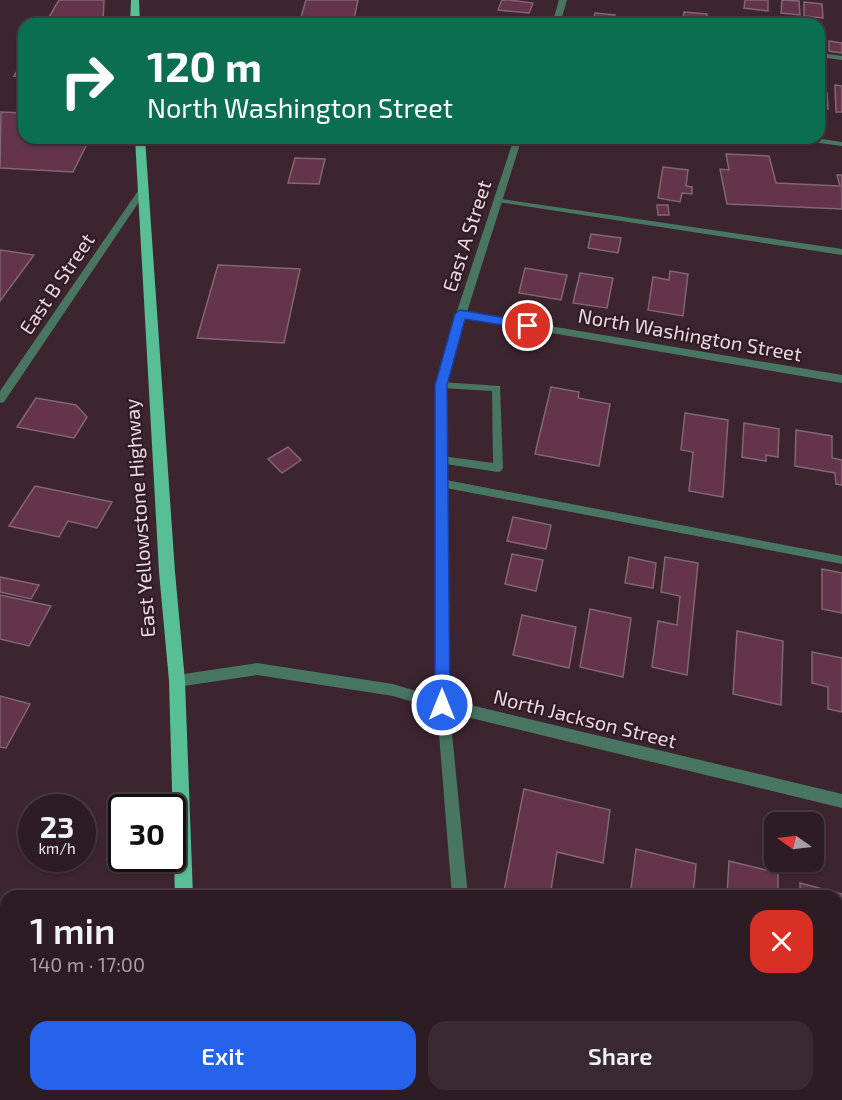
<!DOCTYPE html>
<html lang="en">
<head>
<meta charset="utf-8">
<style>
  :root { --surface:#2d1c23; --page:#392930; --text:#f1f3f6; --muted:#a7a1a6; --line:#483a41; --accent:#2563eb }
  body { margin:0; font-family:"Exo 2",sans-serif; background:var(--page); color:var(--text); height:100vh; display:flex; flex-direction:column; font-size:22px; white-space:nowrap }
  * { box-sizing:border-box; margin:0 }
  p { font-size:20px; color:var(--muted) }
  .icon { flex:none; width:33px; height:33px; fill:none; stroke:currentColor; stroke-width:2; stroke-linecap:round; stroke-linejoin:round }
  .map { position:relative; flex:1; overflow:hidden }
  .drawer { position:absolute; left:0px; top:890px; width:843px; height:212px; display:flex; flex-direction:column; background:var(--surface); border-radius:18px 18px 0 0; box-shadow:0 2px 4px #0004,0 0 0 2px var(--line) }
  .drawer>* { flex:none }
  .top-card { position:absolute; left:18px; top:18px; width:807px; height:126px; border-radius:18px; box-shadow:0 2px 4px #0004,0 0 0 2px var(--line); background:#0b6e4f; color:#fff; overflow:hidden }
  .needle { width:39px; rotate:284deg }
  .tools { position:absolute; left:764px; top:812px; display:grid; gap:12px }
  .tools a { display:grid; place-items:center; width:60px; height:60px; border-radius:12px; background:var(--surface); box-shadow:0 2px 4px #0004,0 0 0 2px var(--line); font-size:30px }
  .speed { position:absolute; left:18px; top:794px; display:flex; gap:12px; font-size:30px; font-weight:700; text-align:center }
  .speed>* { display:grid; place-content:center; width:78px; height:78px; border-radius:50%; background:var(--surface); box-shadow:0 2px 4px #0004,0 0 0 2px var(--line); line-height:1 }
  .speed small { font-size:15px; font-weight:400 }
  .speed .limit { border:3px solid #111; border-radius:9px; background:#fff; color:#111 }
  .pin { position:absolute; display:grid; place-items:center; width:51px; height:51px; color:#fff; margin:-26px; border:3px solid #fff; border-radius:50%; box-shadow:0 2px 6px #0007 }
  .me { position:absolute; width:66px; margin:-33px; rotate:0deg; stroke-linejoin:round; filter:drop-shadow(0 0 4px #0008) }
  .turn { display:flex; align-items:center; gap:21px; height:126px; padding:0 30px; font-size:27px }
  .turn .icon { width:78px; height:78px; stroke-width:2.5 }
  .turn b { display:block; font-size:42px; line-height:51px }
  .round { display:grid; place-items:center; flex:none; width:63px; height:63px; border-radius:18px; background:var(--page) }
  .head { display:flex; align-items:center; justify-content:space-between; height:102px; padding:0 30px }
  h1 { font-size:36px; font-weight:600; line-height:45px }
  .cta { display:flex; gap:12px; margin-top:auto; padding:12px 30px }
  .cta a { flex:1; height:69px; border-radius:18px; background:var(--accent); color:#fff; font-size:24px; font-weight:600; line-height:69px; text-align:center }
  .cta a+a { background:var(--page); color:var(--text) }
  .map>svg:first-child { display:block }
  .building { fill:#63344a; stroke:#826672; stroke-width:1.5 }
  .lines { fill:none; stroke-linecap:round; stroke-linejoin:round }
  .service { fill:#487662; fill-rule:evenodd }
  .minor { fill:#487662; fill-rule:evenodd }
  .primary { fill:#58be95; fill-rule:evenodd }
  .route { fill:#2563eb; stroke:#184099; stroke-width:1.5 }
  .labels { text-anchor:middle; stroke-width:4.5; stroke-linejoin:round; paint-order:stroke }
  .street-label { font-size:20px; fill:#e9d9df; stroke:#311b25 }
</style>
</head>
<body>
<div class="map">
<svg width="842" height="1100" viewBox="0 0 842 1100">
  <rect width="100%" height="100%" fill="#3c252f"/>
  <!-- building -->
  <g class="building">
    <path d="M59,0h45l-1,24h-58z"/>
    <path d="M306,0h52l-5,24h-54z"/>
    <path d="M502,0h7l24,3 -4,10 -31,-3z"/>
    <path d="M745,0h23v11l-24,-3z"/>
    <path d="M782,0l17,1 1,14 -19,-2z"/>
    <path d="M804,2l18,2 1,14 -19,-2z"/>
    <path d="M684,12l23,2v10h-25z"/>
    <path d="M595,13l20,2 -2,8 -20,-2z"/>
    <path d="M829,41l13,2v10l-13,-2z"/>
    <path d="M24,59v18l-10,-1z"/>
    <path d="M835,85l7,1v26h-6z"/>
    <path d="M819,92l8,1 1,16 -9,-1z"/>
    <path d="M1,112l23,1v25h66l-17,34 -73,-4z"/>
    <path d="M726,154l43,2 7,27 64,3 -3,-11h5v34l-115,-5 -7,-35 9,1z"/>
    <path d="M295,158l30,1 -6,25 -31,-1z"/>
    <path d="M663,167l25,3 -2,16 6,1v7l-10,-1 -2,9 -22,-4z"/>
    <path d="M657,205h11l1,10h-11z"/>
    <path d="M591,234l30,4 -3,15 -30,-5z"/>
    <path d="M0,250l34,5 -34,46z"/>
    <path d="M218,265l82,4 -16,74 -87,-5z"/>
    <path d="M525,268l42,7 -6,25 -42,-7z"/>
    <path d="M670,271l18,3 -5,42 -35,-6 5,-33 16,3z"/>
    <path d="M580,273l33,5 -6,30 -34,-5z"/>
    <path d="M551,387l28,5 -1,6 32,6 -11,62 -64,-12z"/>
    <path d="M36,398l40,7 11,12 -13,21 -57,-11z"/>
    <path d="M685,413l43,7 -5,77 -34,-6 4,-39 -12,-2z"/>
    <path d="M744,423l35,6 -1,28 -12,-2v6l-24,-4z"/>
    <path d="M796,430l36,6v22l10,2v25l-6,-1 -1,-11 -40,-7z"/>
    <path d="M288,447l13,13 -19,13 -14,-14z"/>
    <path d="M35,486l77,16 -15,26 -29,-7 -9,16 -50,-11z"/>
    <path d="M513,517l38,8 -5,24 -39,-8z"/>
    <path d="M512,554l31,6 -7,31 -31,-7z"/>
    <path d="M629,557l27,6 -3,25 -28,-5z"/>
    <path d="M665,557l33,6 -11,112 -35,-8 6,-46 19,4 3,-29 -19,-4z"/>
    <path d="M822,569l20,4v40l-20,-4z"/>
    <path d="M0,577l39,8 -8,14 -31,-7z"/>
    <path d="M0,595l51,11 -22,40 -29,-7z"/>
    <path d="M590,609l41,9 -8,59 -43,-10z"/>
    <path d="M522,615l54,12 -7,41 -56,-13z"/>
    <path d="M737,631l46,10 -2,64 -48,-11z"/>
    <path d="M812,652l30,6v54l-14,-3v-22l-16,-4z"/>
    <path d="M0,696l30,8 -24,44 -6,-1z"/>
    <path d="M524,789l86,21 -7,53 -46,-11 -7,44h-28l-18,-5z"/>
    <path d="M636,849l60,15 -3,32h-63z"/>
    <path d="M729,861l49,12v23h-51z"/>
    <path d="M800,883l42,11v77l-5,-1v-74h-37z"/>
    <path d="M6,957v138h3l-3,5h-6v-130z"/>
    <path d="M837,991l5,1v29l-5,-1z"/>
  </g>
  <g class="lines">
    <!-- service -->
    <g class="service">
      <path d="M819,53l23,3v4l-23,-3z"/>
      <path d="M495,198l347,51v6l-344,-53 -4,-2z"/>
      <path d="M441,382l59,4 3,82 -2,3 -3,1 -59,-9 -2,-3 5,-4 51,7 -1,-72 -51,-3 -5,-3z"/>
      <path d="M441,479l401,77v8l-401,-77 -5,-4z"/>
      <path d="M661,1095h31l2,5h-31z"/>
    </g>
    <!-- minor -->
    <g class="minor">
      <path d="M559,0h8l-7,24h-8z"/>
      <path d="M514,138h8l-55,174 375,63v8l-377,-65 -19,67 4,315 392,94v14l-392,-95 18,183h-16l-15,-187 -44,-13 -136,-21 -80,12 -5,-2 -2,-4 2,-4 5,-2 80,-12 136,21 43,13v-312l20,-71z"/>
      <path d="M793,138h23l26,4v4l-45,-6z"/>
      <path d="M143,187l4,3 -143,212 -4,1v-12l140,-203z"/>
      <rect x="470" y="1095" width="16" height="5"/>
    </g>
    <!-- primary -->
    <g class="primary">
      <path d="M131,0h8l1,24h-10z"/>
      <path d="M135,138h10l30,434 10,109 8,215h-18l-6,-215 -10,-109z"/>
      <path d="M168,1095h22l-1,5h-22z"/>
    </g>
  </g>
  <!-- route -->
  <path class="route" d="M460,310l68,12 6,4 -6,3 -63,-10 -18,66 3,320 -2,5 -6,2 -5,-2 -2,-5v-320l20,-71z"/>
  <g class="labels">
    <!-- street labels -->
    <g class="street-label">
      <text transform="translate(467 236) rotate(-72)" y="7">East A Street</text>
      <text transform="translate(57 284) rotate(-56)" y="7">East B Street</text>
      <text transform="translate(690 335) rotate(10)" y="7">North Washington Street</text>
      <text transform="translate(140 518) rotate(-94)" y="7">East Yellowstone Highway</text>
      <text transform="translate(585 719) rotate(14)" y="7">North Jackson Street</text>
    </g>
  </g>
</svg>
<div class="tools">
<a><svg class="needle" viewBox="-14 -14 28 28"><path d="M0-13l5 13h-10z" fill="#e53935"/><path d="M0 13l5-13h-10z" fill="#a7a1a6"/></svg></a>
</div>
<div class="speed"><div>23<small>km/h</small></div><div class="limit">30</div></div>
<div class="pin" style="left:528px;top:326px;background:#d93025"><svg class="icon" aria-label="arrive" viewBox="0 0 24 24"><path d="M6 21V4h12l-3 4 3 4H6"/></svg></div>
<svg class="me" style="left:442px;top:705px" viewBox="-20 -20 40 40"><circle r="17" fill="#2563eb" stroke="#fff" stroke-width="3"/><path d="M0-11L8 9 0 5-8 9z" fill="#fff"/></svg>
<div class="top-card">
<div class="turn"><svg class="icon" aria-label="right" viewBox="0 0 24 24"><path d="M7 20v-9h11M14 6l5 5-5 5"/></svg><div><b>120 m</b>North Washington Street</div></div>
</div>
<section class="drawer">
<div class="head"><div><h1>1 min</h1><p>140 m · 17:00</p></div><a class="round" style="background:#d93025;color:#fff"><svg class="icon" aria-label="close" viewBox="0 0 24 24"><path d="M6 6l12 12M18 6L6 18"/></svg></a></div>
<div class="cta"><a>Exit</a><a>Share</a></div>
</section>
</div>
</body>
</html>
